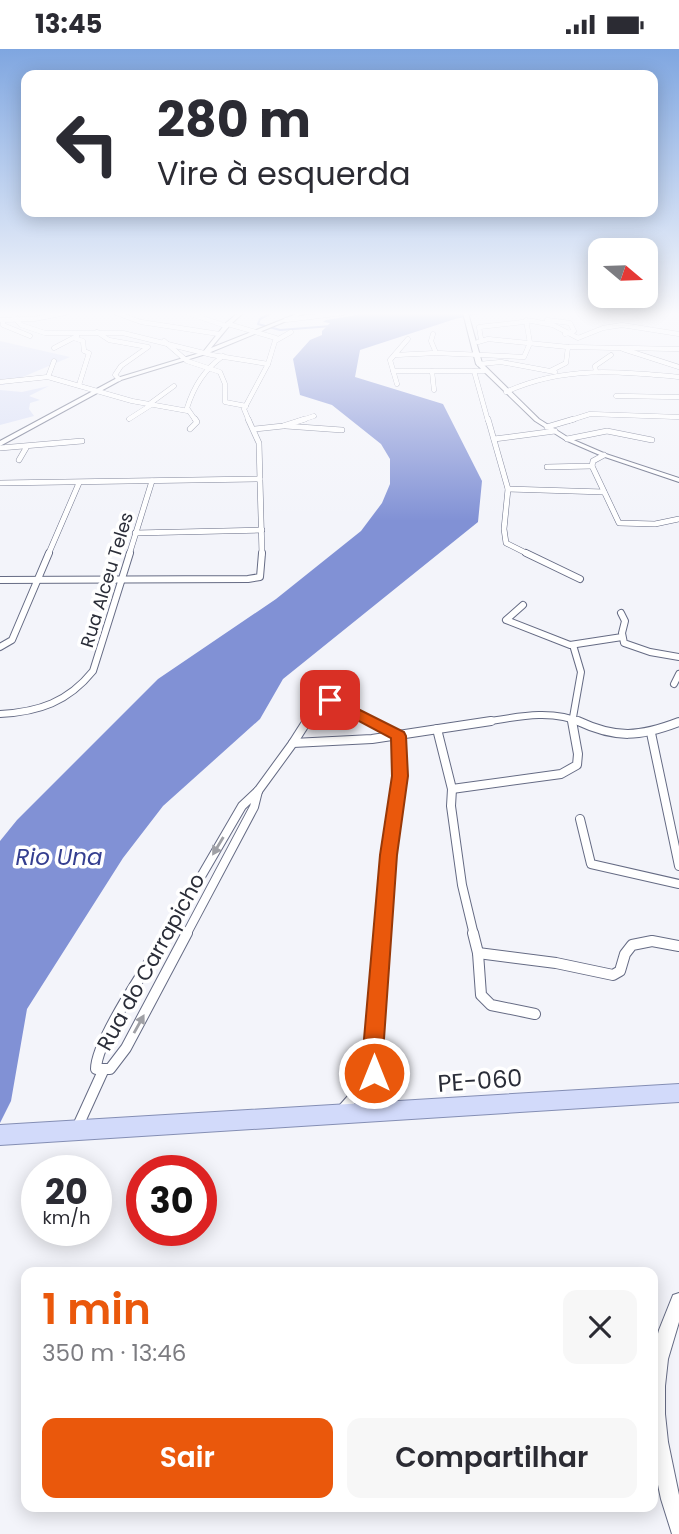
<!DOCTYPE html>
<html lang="pt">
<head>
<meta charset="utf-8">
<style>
  :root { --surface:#fff; --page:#f7f7f7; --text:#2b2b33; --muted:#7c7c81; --accent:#ea580c }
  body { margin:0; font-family:Poppins,sans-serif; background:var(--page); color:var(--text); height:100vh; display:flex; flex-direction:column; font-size:26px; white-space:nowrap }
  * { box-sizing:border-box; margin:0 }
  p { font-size:23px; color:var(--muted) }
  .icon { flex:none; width:38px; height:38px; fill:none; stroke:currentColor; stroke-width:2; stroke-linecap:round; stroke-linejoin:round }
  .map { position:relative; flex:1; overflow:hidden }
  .details { position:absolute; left:21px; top:1218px; width:637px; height:245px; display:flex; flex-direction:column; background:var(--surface); border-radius:14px; box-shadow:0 4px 18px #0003 }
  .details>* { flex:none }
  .guide { position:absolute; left:21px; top:21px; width:637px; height:147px; border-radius:14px; box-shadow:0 4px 18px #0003; background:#fff; color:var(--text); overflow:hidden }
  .needle { width:46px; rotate:109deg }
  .tools { position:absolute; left:588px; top:189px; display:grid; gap:14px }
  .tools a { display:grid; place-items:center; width:70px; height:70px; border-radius:14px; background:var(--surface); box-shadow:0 4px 18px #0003; font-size:35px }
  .speed { position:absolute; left:21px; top:1106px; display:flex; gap:14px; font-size:35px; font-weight:700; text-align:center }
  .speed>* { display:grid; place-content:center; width:91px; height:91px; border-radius:50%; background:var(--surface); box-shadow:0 4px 18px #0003; line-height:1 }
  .speed small { font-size:18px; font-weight:400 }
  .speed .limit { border:10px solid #d22; background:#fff; color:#111 }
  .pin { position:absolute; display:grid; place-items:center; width:60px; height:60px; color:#fff; margin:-30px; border-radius:14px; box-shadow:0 4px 10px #0006 }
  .me { position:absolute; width:77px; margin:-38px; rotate:0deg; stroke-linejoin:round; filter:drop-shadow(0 0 5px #0008) }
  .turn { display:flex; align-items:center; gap:24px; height:147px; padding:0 21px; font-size:32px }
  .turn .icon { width:91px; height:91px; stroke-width:2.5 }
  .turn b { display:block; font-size:49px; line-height:60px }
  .round { display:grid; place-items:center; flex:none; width:74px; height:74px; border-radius:14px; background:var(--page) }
  .headline { display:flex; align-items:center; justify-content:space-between; height:119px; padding:0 21px }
  h1 { font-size:42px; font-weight:600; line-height:52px; color:var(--accent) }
  .action { display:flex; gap:14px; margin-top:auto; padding:14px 21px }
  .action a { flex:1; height:80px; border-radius:14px; background:var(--accent); color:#fff; font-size:28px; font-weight:600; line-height:80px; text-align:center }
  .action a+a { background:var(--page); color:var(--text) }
  .status { display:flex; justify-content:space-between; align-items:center; height:49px; padding:0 35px; background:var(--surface); direction:ltr }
  .status svg { height:19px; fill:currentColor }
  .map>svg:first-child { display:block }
  .green { fill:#d9dff6 }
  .water { fill:#8191d5 }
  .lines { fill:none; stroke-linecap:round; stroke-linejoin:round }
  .stream { stroke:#8191d5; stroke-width:2 }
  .minor-far4-casing { stroke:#656b84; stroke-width:5 }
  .minor-far3-casing { stroke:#656b84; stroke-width:6 }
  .minor-far2-casing { stroke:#656b84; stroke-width:8 }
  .minor-far1-casing { stroke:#656b84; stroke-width:10 }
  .minor-casing { stroke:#656b84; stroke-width:12 }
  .tertiary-casing { stroke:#656b84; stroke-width:2 }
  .primary-casing { stroke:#848eb4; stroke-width:2 }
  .minor-far4 { stroke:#fff; stroke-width:4.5 }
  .minor-far3 { stroke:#fff; stroke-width:5 }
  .minor-far2 { stroke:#fff; stroke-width:6 }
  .minor-far1 { stroke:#fff; stroke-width:8 }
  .minor { stroke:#fff; stroke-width:10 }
  .tertiary { fill:#fff; fill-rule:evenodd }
  .primary { fill:#d2dafa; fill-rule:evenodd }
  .oneway { fill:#9fa0a5 }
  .route { fill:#ea580c; stroke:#983908; stroke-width:2 }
  .labels { text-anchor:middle; stroke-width:7; stroke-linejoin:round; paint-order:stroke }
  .far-street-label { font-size:18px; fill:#2a2d38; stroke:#fff }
  .street-label { font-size:21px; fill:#2a2d38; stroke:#fff }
  .water-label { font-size:23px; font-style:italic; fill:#353f90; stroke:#fff }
  .near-street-label { font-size:24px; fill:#2a2d38; stroke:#fff }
</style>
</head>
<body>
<div class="status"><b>13:45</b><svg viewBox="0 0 49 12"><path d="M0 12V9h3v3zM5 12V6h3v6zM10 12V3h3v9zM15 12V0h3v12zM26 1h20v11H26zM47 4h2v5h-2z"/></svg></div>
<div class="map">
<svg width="679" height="1485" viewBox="0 0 679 1485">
  <rect width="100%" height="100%" fill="#f3f4fa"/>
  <!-- green -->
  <g class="green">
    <path d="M0,292l70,16 -66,28 -4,-1z"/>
    <path d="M49,337l-20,10 11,4 -10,3 -1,6 5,7 -34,9v-35l22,2z"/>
  </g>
  <!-- water -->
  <path class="water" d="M370,264h113l-28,6 -95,31 -5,27 88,27 39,77 -4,41 -195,157 -23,40 -97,87 -40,52 -96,151 -16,92 -11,22v-282l17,-21 141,-141 118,-80 85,-68 21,-28 8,-19v-25l-9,-15 -49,-39 -32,-10 -7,-36 17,-19 12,-5v-4l8,-8 -7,-1 3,-2z"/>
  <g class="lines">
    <!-- stream -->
    <path class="stream" d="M271,264l-11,6 -2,5 22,6 51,-4"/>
    <defs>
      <g id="minor-far4">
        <path d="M16,264l-2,4 7,8 24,8h78l89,22 56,9"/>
        <path d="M116,264l25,9 78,12"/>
        <path d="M188,264l38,13"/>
        <path d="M0,271l34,-1 31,-6"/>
        <path d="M286,271l57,-7"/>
        <path d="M547,271l23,3 4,8 -9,3"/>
        <path d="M3,272v4l27,11"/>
        <path d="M228,275l48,14"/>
        <path d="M97,283l12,8 39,7 -27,19 -6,9 4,4"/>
        <path d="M433,285l-2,7 5,12"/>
        <path d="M74,289l9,3 1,10 5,2 -10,32"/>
        <path d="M481,290l-2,-12 53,-6 21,4 25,13 25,-10 19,-3 57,9"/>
        <path d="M164,292l23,20 33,11 5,12v18l21,4"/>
        <path d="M478,293l10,-3 80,8 111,2"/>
        <path d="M54,299l23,-12"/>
        <path d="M623,300l56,18"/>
        <path d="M395,306l41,-2 88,4 6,-14 -4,-23"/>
        <path d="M479,315l22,-2 54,10"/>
        <path d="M393,322h92"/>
        <path d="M432,322l2,19"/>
        <path d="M474,322l14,50"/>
        <path d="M550,322l16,-8 2,-16"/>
        <path d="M596,323l-1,-6 16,-11"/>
        <path d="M48,328l6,-16"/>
        <path d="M0,333l48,-5 84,24 56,10"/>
        <path d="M397,335l-7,-24 18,-21"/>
        <path d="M506,343c56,-26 113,-21 173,-15"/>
        <path d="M616,347l63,1"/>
        <path d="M148,356l26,-19"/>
        <path d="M129,370l22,-14"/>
        <path d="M196,372l-9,-13c7,-22 17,-38 36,-52"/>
        <path d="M249,372l-5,-12 24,-45 7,-23 16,-9"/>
        <path d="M299,372l15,-5"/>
        <path d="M568,372l22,-7 89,3"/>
      </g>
      <g id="minor-far3">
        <path d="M248,370l11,24 3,112"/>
        <path d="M488,370l20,70 -4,40 2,14 24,12"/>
        <path d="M286,377l56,4"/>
        <path d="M547,378l27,-8"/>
        <path d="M190,380l7,-7 -2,-3"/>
        <path d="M255,380l28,-3 22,-7"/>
        <path d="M494,390l61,-8"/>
        <path d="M567,390l40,-8 45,9"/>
        <path d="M0,399l82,-7"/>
        <path d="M19,411l7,-12"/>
        <path d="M592,417l27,57 36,1 24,-5"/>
        <path d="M547,418l45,-1 1,-5 11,-6"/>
        <path d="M0,434l260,-4"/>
        <path d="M508,440l96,3"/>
        <path d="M135,484l127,-3"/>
        <path d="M48,506l31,-72"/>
        <path d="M129,506l23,-74"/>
      </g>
      <g id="minor-far2">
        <path d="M526,504l54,26"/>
        <path d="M0,531l248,-1 12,-2 2,-24"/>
        <path d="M523,556l-17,15 64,25 52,-8"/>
        <path d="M621,564l4,8 -3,12 2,10 26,9 29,5"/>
        <path d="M0,598l12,-7 37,-87"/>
        <path d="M674,635l5,-10"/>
        <path d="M0,665c39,-2 68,-12 93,-43l37,-118"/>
        <path d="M306,674l7,-11 17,-12 42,23"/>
        <path d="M479,674c33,-5 71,-15 103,0"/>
        <path d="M572,674l9,-51 -8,-27"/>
      </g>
      <g id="minor-far1">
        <path d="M369,672l27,15"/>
        <path d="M578,672c38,18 62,16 101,1"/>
        <path d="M437,680l15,60 -1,17 11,79 12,50"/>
        <path d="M651,684l28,133"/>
        <path d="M293,694l14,-22"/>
        <path d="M452,740l109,-15 16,-9 1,-11 -6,-33"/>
        <path d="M258,742l35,-48 79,-4 119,-18"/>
        <path d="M580,770l11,45 88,20"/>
        <path d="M167,886l75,-129 16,-15"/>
        <path d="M186,886l68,-128 4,-16"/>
        <path d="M382,886l6,-80 12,-79 -1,-40"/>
      </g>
      <g id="minor">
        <path d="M168,884c-17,28 -72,107 -72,136h14l16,-21 61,-115"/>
        <path d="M473,884l5,20 3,42 10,10 44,9"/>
        <path d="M478,904l78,10 57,12 7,-4 5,-17 7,-9 20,-4 27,5"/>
        <path d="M342,1061l31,-35 9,-142"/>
        <path d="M77,1079l26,-57"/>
      </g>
      <g id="tertiary">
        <path d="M238,264h5l-13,12 -19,23 88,-35h7l-100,41 -85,26 -121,66v-5l117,-63 86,-26 23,-29z"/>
        <path d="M463,264h5l14,50 57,56 30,19 37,16 73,24v4l-77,-26 -37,-16 -30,-19 -59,-57z"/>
        <path d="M679,1244v29l-11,37 -3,27v28l3,28 11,53v39h-7l-11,-35 -8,-38v-109l6,-22 14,-35z"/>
      </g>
      <path id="primary" d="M679,1035v18l-679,43v-20z"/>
    </defs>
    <!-- minor-far4 casing -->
    <use href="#minor-far4" class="minor-far4-casing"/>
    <!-- minor-far3 casing -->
    <use href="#minor-far3" class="minor-far3-casing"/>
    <!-- minor-far2 casing -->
    <use href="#minor-far2" class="minor-far2-casing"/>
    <!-- minor-far1 casing -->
    <use href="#minor-far1" class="minor-far1-casing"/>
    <!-- minor casing -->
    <use href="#minor" class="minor-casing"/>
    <!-- tertiary casing -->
    <use href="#tertiary" class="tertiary-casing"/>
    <!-- primary casing -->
    <use href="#primary" class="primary-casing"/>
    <!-- minor-far4 -->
    <use href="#minor-far4" class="minor-far4"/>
    <!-- minor-far3 -->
    <use href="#minor-far3" class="minor-far3"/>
    <!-- minor-far2 -->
    <use href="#minor-far2" class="minor-far2"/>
    <!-- minor-far1 -->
    <use href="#minor-far1" class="minor-far1"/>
    <!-- minor -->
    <use href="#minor" class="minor"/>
    <!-- tertiary -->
    <use href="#tertiary" class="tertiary"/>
    <!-- primary -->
    <use href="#primary" class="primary"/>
  </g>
  <!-- one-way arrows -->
  <defs><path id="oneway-solid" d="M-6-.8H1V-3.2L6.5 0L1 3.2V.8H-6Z" transform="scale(1.75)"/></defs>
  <g class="oneway">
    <use href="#oneway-solid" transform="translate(218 797) rotate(121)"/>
    <use href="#oneway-solid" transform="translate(139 975) rotate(-61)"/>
  </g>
  <!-- sky -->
  <linearGradient id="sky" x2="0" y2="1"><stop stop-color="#7fa6e0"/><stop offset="0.56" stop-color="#fafafd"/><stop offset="1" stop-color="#fafafd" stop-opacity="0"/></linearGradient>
  <rect width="679" height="472" fill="url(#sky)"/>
  <!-- route -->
  <path class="route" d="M330,646l74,37 2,4 2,40 -11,79 -13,184 1,34 -3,7 -8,3 -7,-3 -3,-7v-34l16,-184 12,-79 -1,-38 -66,-35 -2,-3z"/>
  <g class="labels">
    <!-- far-street labels -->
    <g class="far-street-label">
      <text transform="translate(107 531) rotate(-73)" y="6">Rua Alceu Teles</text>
    </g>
    <!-- street labels -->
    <g class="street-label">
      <text transform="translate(151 913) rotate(-61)" y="7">Rua do Carrapicho</text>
    </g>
    <!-- water labels -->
    <g class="water-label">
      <text x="59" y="816">Rio Una</text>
    </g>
    <!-- near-street labels -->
    <g class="near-street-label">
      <text transform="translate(480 1032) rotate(-4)" y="8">PE-060</text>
    </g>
  </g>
</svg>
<div class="tools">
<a><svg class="needle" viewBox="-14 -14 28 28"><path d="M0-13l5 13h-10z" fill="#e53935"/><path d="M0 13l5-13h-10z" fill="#7c7c81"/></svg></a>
</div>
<div class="speed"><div>20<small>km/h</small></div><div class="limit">30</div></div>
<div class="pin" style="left:330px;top:651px;background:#d93025"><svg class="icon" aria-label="arrive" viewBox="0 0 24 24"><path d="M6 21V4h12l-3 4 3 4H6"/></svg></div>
<svg class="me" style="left:374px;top:1024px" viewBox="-20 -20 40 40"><circle r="17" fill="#ea580c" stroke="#fff" stroke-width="3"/><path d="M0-11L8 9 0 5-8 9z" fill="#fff"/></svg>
<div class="guide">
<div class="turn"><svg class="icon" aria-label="left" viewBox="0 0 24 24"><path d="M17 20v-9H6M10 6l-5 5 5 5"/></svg><div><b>280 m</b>Vire à esquerda</div></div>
</div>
<section class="details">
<div class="headline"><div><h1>1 min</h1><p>350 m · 13:46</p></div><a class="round"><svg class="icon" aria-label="close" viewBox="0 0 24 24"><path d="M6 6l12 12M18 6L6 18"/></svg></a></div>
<div class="action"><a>Sair</a><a>Compartilhar</a></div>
</section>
</div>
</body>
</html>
